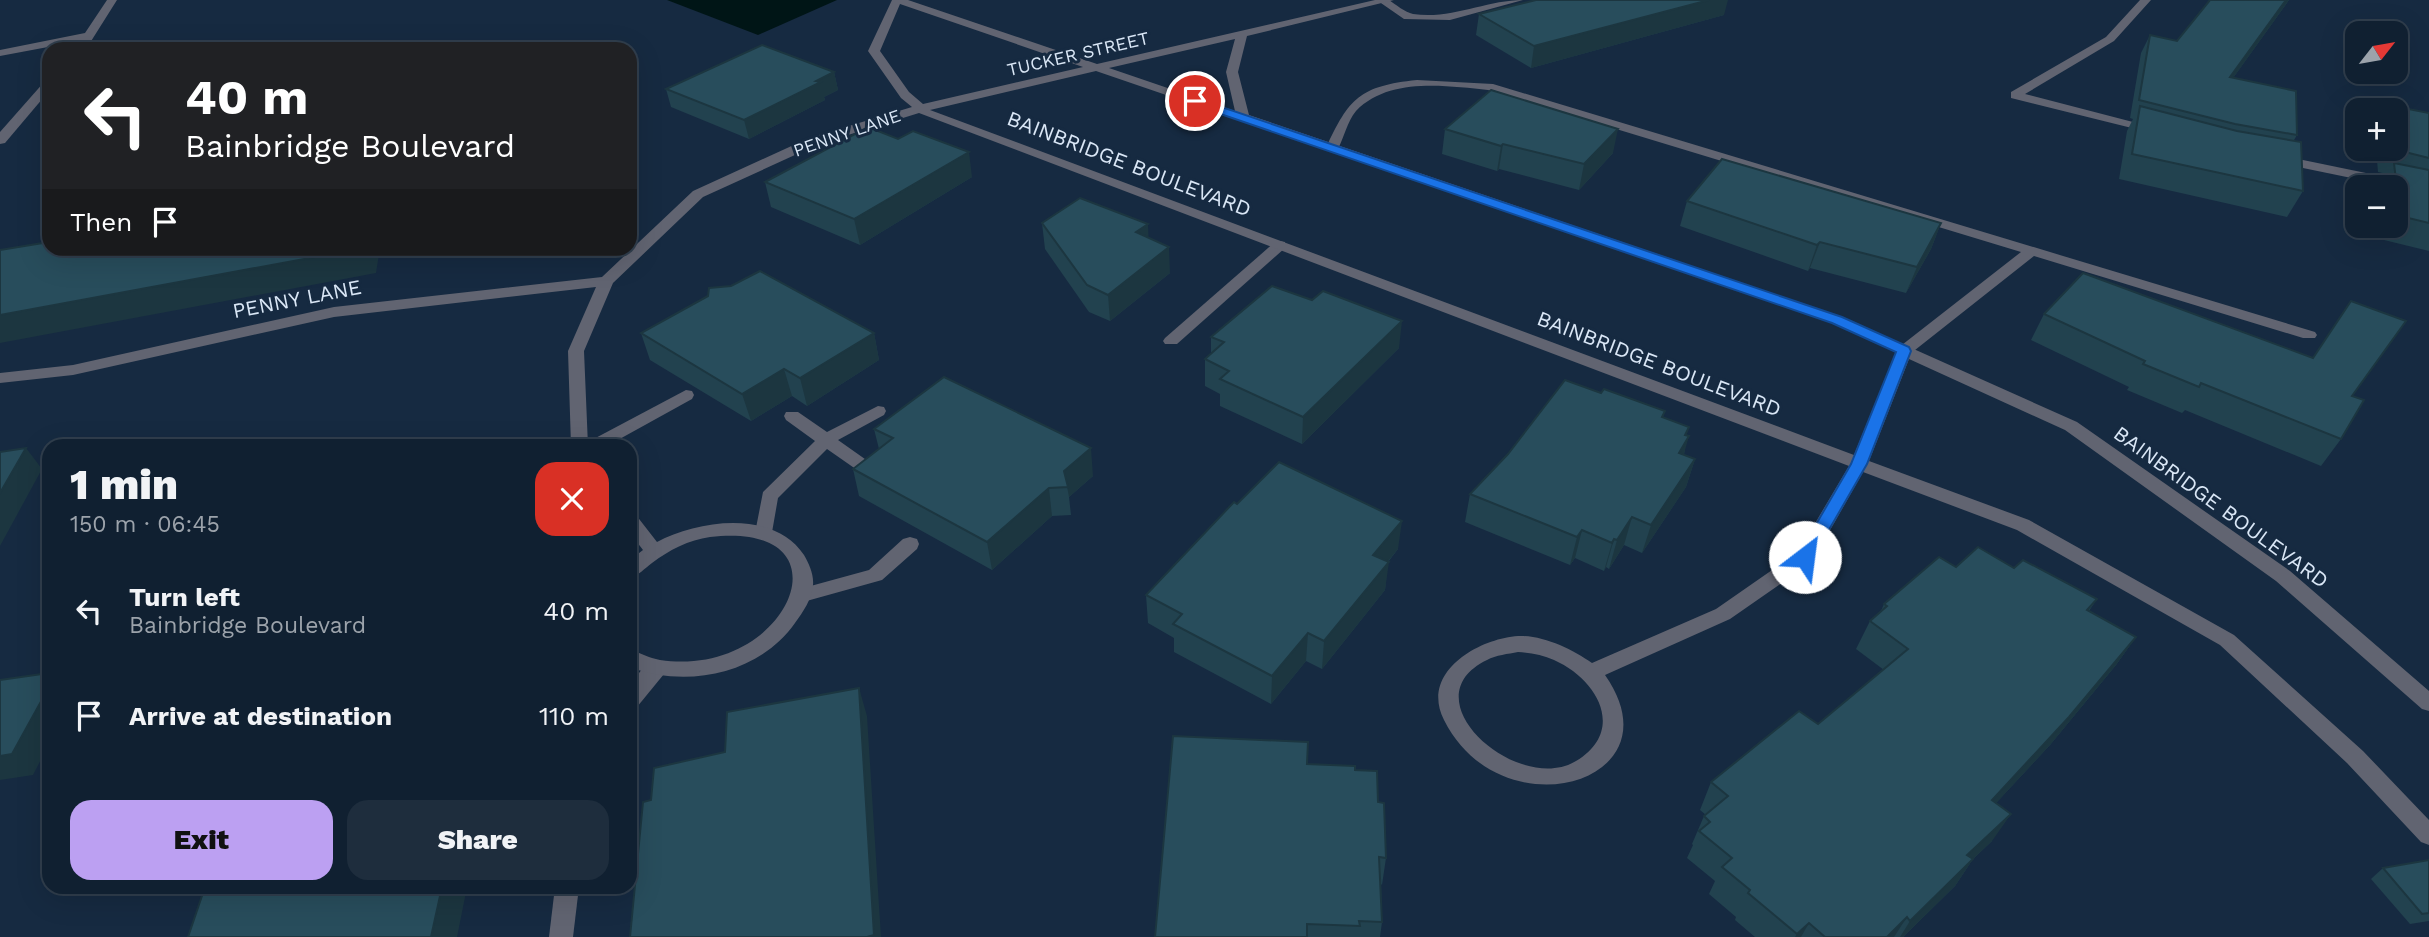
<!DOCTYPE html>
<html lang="en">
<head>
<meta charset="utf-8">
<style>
  :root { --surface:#102031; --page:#1e2d3d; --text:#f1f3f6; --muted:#9ca3ab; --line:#303e4d; --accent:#bca0f2 }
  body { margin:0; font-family:"Work Sans",sans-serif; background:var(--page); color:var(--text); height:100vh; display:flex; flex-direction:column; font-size:26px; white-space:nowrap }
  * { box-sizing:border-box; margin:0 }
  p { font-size:23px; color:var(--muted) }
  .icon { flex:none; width:38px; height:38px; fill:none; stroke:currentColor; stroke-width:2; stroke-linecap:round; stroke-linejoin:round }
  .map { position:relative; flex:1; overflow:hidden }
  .panel { position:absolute; left:42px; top:439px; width:595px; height:455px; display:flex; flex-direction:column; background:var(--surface); border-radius:21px; box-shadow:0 7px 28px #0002,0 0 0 2px var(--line) }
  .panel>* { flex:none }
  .top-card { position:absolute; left:42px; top:42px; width:595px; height:214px; border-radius:21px; box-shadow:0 7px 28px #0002,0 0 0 2px var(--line); background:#202124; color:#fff; overflow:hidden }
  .needle { width:46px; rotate:59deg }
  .fabs { position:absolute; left:2345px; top:21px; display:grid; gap:14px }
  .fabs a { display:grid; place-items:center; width:63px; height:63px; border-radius:14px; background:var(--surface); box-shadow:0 7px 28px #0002,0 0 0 2px var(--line); font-size:35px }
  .pin { position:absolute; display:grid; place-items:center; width:60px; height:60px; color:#fff; margin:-30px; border:4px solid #fff; border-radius:50%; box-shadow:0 2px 7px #0007 }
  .me { position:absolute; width:77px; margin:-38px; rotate:30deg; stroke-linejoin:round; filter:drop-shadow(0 0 5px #0008) }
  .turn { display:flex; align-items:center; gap:24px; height:147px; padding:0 28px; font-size:32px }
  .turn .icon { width:91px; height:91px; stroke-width:2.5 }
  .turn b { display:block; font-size:49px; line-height:60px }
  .then { display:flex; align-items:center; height:66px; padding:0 28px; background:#0003; gap:14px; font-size:26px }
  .round { display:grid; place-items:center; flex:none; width:74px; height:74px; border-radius:21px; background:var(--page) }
  .summary { display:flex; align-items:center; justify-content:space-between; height:119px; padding:0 28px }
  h1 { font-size:42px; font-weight:800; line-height:52px }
  .action { display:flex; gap:14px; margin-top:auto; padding:14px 28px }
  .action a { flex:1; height:80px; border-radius:21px; background:var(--accent); color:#111; font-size:28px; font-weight:800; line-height:80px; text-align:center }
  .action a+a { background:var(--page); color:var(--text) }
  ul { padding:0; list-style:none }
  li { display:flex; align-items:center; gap:21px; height:105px; padding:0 28px }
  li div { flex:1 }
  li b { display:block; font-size:26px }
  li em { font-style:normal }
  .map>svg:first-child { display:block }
  .water { fill:#001516 }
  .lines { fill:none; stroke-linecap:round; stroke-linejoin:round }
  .service { fill:#616471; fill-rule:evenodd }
  .minor { fill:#616471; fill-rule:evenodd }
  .wall { fill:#22424f }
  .shaded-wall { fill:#1c3640 }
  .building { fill:#284d5c; stroke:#1c3640; stroke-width:2 }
  .route { fill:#1a73e8; stroke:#114b97; stroke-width:2 }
  .labels { text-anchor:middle; stroke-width:6; stroke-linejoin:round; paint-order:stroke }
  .far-street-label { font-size:18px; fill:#dae7f6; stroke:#162a41 }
  .street-label { font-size:21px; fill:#dae7f6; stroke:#162a41 }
</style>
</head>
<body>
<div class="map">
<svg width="2429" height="937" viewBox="0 0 2429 937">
  <rect width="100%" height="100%" fill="#162a41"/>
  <!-- water -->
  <path class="water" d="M667,0h170l-79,35z"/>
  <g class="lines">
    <!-- service -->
    <g class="service">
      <path d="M1389,0c7,5 16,12 24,14 38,6 73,-14 110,-14l-73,20 -46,-1 -26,-18z"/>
      <path d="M2140,0h11l-37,41 -89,53 131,34v6l-145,-36v-6l95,-55z"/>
      <path d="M1417,80l76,4 822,248 2,3 -2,3h-12l-269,-82 -124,98h-12l-2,-3 2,-3 123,-96 -533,-162c-42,-4 -99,-13 -132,21 -9,11 -12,27 -19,40h-10l-1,-3c23,-50 34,-62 91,-68z"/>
      <path d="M2279,155l150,31v8l-155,-32 -2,-3z"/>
      <path d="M1280,241l5,1v6l-108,96h-12l-2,-3 2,-3 110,-96z"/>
      <path d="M686,390l6,1 2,4 -2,4 -85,47h-22l3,-4z"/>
      <path d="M878,406l6,1 2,4 -2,4 -46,25 34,24 3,4 -3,4h-12l-33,-23 -49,49 -7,40h-14l-2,-5 8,-41 52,-51 -29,-21 -2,-4 2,-4h12l29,20z"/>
      <path d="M910,537l7,2 2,5 -2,5 -35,31 -79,22 -7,-2 -3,-5 3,-5 73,-20 34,-31z"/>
      <path d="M657,660l7,2 3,6 -3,6 -27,33 -7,2c0,-20 5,-42 27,-49z"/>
      <path d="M555,887h24l-6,50h-24z"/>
    </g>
    <!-- minor -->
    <g class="minor">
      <path d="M107,0h10l-29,46h-8v-5l-80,15v-6l85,-17z"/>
      <path d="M892,0h16l189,64 278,-64h19l-147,36 -9,36 11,43 593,202 235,105 213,149 139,120v20l-7,-2 -146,-128 -211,-151 -156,-71 -40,102 160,59 205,115 129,116 66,69v25l-8,-3 -74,-79 -127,-118 -203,-115 -154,-58 -51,90 -82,57 -125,56c76,108 -104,159 -161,45 -24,-47 33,-81 74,-84 25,-1 54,13 74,27l124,-54 82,-57 51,-86 -930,-353 -100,31 -116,53 -90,86 -29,68 4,95h-17l-3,-95 28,-64 -262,30 -261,58 -73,8v-10l73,-8 261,-58 268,-30 91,-86 116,-53 103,-31 -11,-9 -33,-47zM900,4l183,63 -160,37 -14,-12 -29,-41zM1235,39l-9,33 9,39 -126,-43zM1096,71l736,252 64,29 -42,103 -924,-345zM1518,652c12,1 25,3 36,8 43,19 73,70 22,101 -57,35 -170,-62 -89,-101 9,-5 21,-6 31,-8z"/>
      <path d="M49,80v11l-44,52 -5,1v-12l45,-51z"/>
      <path d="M630,514l6,1 21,27c41,-22 117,-33 147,13 5,9 10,19 9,30 -1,14 -10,27 -18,38 -36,51 -107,65 -163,45l-2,-19c10,4 19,9 30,11 129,19 196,-140 50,-123 -21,3 -41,13 -58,26 -8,6 -13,12 -22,15v-18l13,-10 -13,-17z"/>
    </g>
  </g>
  <!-- wall -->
  <g class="wall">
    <path d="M2210,0h79l-56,78 64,57 -3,5 9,51 -16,26 -168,-38 8,-48 6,-12 -3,-1 11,-65 9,-18 27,6z"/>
    <path d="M1479,14l245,1 -193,53 -55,-33z"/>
    <path d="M834,72l4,18 -14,7 1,3 -76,39 -78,-32 -5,-18z"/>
    <path d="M2388,105l41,8v138l-45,-11 -2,-14h14v-39h-17v-2l8,-11 -9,-2 -2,-23h20v-39h-11z"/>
    <path d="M1445,129l168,24 -34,37 -80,-21 -2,2 -55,-17z"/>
    <path d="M972,177l-112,68 -89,-38 -6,-25z"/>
    <path d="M1687,201l254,22 -10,26 -25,44 -96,-25 -2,3 -128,-45z"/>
    <path d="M1042,223l106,14 22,36 -60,48 -21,-9 -44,-63z"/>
    <path d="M2044,314l308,82 -11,43 -20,27 -136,-56 -3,3 -55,-23 2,-3 -98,-47z"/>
    <path d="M641,333h233l5,27 -72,46 -15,-10 -41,25 -101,-61z"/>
    <path d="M1211,337l188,11 -97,96 -82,-38v-12l-15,-8v-27l6,-6z"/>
    <path d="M1601,393l64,18 -2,6 24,18 -3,20 11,4 -9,28 -44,66 -18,-8 -15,24 -3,-2 -2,4 -29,-13 -5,7 -105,-43 5,-28z"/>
    <path d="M874,429l219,47 -24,21 2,18 -19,1 -60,54 -133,-74 -6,-27 26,-20z"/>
    <path d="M1237,504l161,45 -10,13 -3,28 -63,79 -16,-8 -35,43 -97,-52v-14l-26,-15 -2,-28z"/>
    <path d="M1956,567l58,1 83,31 -8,12 47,26 -20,28 -66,80 -54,58 -4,38 -19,18 -18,27 -52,51h-148l-20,-17 1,-3 -27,-23 6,-13 -28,-23 6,-13 -1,-1 12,-28 2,-1 -6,-5 11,-28 107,-58 66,-54 -28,-21 14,-28 11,-10 3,-7z"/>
    <path d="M1307,764l48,6 23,32 8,56 -4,27 -1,-1 1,38 -2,15h-225z"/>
    <path d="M2429,860v61l-19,3 -39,-45 12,-11z"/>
  </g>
  <!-- shaded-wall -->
  <g class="shaded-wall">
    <path d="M1709,0h19l-4,15 -193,53 3,-22z"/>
    <path d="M2286,0h3l-68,95 9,-18z"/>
    <path d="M834,72l4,18 -14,7 1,3 -76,39 -5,-19 72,-39z"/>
    <path d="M1618,129l-5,24 -34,37 5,-26z"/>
    <path d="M1503,144l-4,25 -2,2 4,-25z"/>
    <path d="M969,152l3,25 -112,68 -6,-26z"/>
    <path d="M1941,223l-10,26 -25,44 11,-26z"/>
    <path d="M1148,224l1,26 -13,-18z"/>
    <path d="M1820,242l-10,26 -2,3 9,-26z"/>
    <path d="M1169,247l1,26 -60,48 -2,-26z"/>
    <path d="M364,248h16l-4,25 -376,70v-28z"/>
    <path d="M1402,321l-3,27 -97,96 1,-27z"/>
    <path d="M874,333l5,27 -72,46 -7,-28z"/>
    <path d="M784,369l8,27 -41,25 -9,-27z"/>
    <path d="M1689,427l-5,18 5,-9 -8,28 -11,17 15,-46z"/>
    <path d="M26,448l16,21 -42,77v-53z"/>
    <path d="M1091,448l2,28 -24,21 -5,-26z"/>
    <path d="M1695,459l-9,28 -44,66 9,-28z"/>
    <path d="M1049,488l3,28 -60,54 -5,-28z"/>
    <path d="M1632,517l-8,28 -15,24 8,-29z"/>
    <path d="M1402,521l-4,28 -28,34 3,-28z"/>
    <path d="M1582,530l-7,28 -5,7 7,-28z"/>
    <path d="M1614,539l-8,28 -2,4 8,-28z"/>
    <path d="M1389,562l-4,28 -63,79 2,-28z"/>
    <path d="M1308,633l-2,28 -35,43 1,-28z"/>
    <path d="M2136,637l-20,28 -66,80 -76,82 18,-27z"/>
    <path d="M49,687v57l-16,31 -33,5v-24z"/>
    <path d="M859,688l8,28 14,221h-14z"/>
    <path d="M2011,814l-19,27 -19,18 -18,27 -52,51h-3l10,-16 57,-66z"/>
    <path d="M442,887h25l-10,50h-26z"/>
    <path d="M1907,917l-13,20h-7z"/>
    <path d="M1809,923l-8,14h-6l2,-3z"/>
  </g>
  <!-- building -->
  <g class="building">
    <path d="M1536,0h173l-175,46 -55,-32z"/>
    <path d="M2210,0h76l-56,77 66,14 1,44 -62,-11 -96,-24 11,-65 27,6z"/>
    <path d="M762,45l72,27 -18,9 5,1 -77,38 -78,-31z"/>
    <path d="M1491,90l127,39 -34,35 -81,-20 -2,2 -56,-17z"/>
    <path d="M2388,105l41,8v45l-36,-9h3v-39h-7z"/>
    <path d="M2140,106l97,25 64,11 2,49 -171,-37z"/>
    <path d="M868,127l30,12 15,-8 56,21 -115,67 -89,-37z"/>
    <path d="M1722,159l219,64 -24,44 -97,-25 -3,3 -130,-44z"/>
    <path d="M2394,163l35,7v53l-29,-7z"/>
    <path d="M1080,198l68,26 -12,8 33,15 -61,48 -21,-10 -45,-62z"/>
    <path d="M49,242v6h315l-364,67v-65z"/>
    <path d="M760,271l114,62 -74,45 -16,-9 -42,25 -101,-61 67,-37 1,-8 22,-2z"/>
    <path d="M2083,273l230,85 38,-57 55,20 -54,75 12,4 -23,39 -140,-56 -2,4 -56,-23 2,-3 -101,-47z"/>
    <path d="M1272,286l40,14 11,-9 79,30 -99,96 -83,-38 9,-8 -24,-12 19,-17 -13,-5z"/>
    <path d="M944,377l147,71 -27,23 4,16 -19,1 -62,54 -134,-73 40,-31 -19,-9z"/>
    <path d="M1565,380l36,13 3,-4 61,22 -3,6 27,10 -4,8 4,1 -10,17 16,6 -44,66 -19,-8 -15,23 -3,-1 -2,4 -30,-13 -5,7 -107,-43 38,-40z"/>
    <path d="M26,448l-26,45v-41z"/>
    <path d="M1279,462l123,59 -29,34 16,7 -65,79 -16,-8 -36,43 -99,-52 9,-10 -36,-19 88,-93 3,2z"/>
    <path d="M1978,547l36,21 9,-8 74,39 -10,11 49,27 -67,80 -77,83 19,14 -44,41 6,4 -63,62 -3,-4 -20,20h-62l-16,-14 -12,11 -49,-41 2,-3 -28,-23 10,-9 -33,-27 11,-9 -6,-6 24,-20 -17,-14 88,-71 19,13 90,-75 -38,-28 17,-15 -3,-2 55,-47 17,10z"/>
    <path d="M49,673v14l-37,67 -12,2v-76z"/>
    <path d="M859,688l15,247 -7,2h-237l13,-135 8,-2 3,-32 71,-16 2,-40z"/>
    <path d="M1173,736l135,6 -1,22 48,2v4l22,1 1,31 6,1 2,55 -7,-1 3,65 -23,-1 1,5 -53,-2v13h-152z"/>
    <path d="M2429,860v53l-7,1 -39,-46z"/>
    <path d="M205,887h237l-11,50h-243z"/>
  </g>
  <!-- route -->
  <path class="route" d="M1195,98l647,219 67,30 2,4 -44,113 -56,97h-12l-2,-4 54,-93 45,-112 -64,-29 -641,-219 -2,-3z"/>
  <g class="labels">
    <!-- far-street labels -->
    <g class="far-street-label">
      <text transform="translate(1078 54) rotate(-13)" y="6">TUCKER STREET</text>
      <text transform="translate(847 133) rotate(-19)" y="6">PENNY LANE</text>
    </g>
    <!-- street labels -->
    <g class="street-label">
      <text transform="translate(1129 164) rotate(21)" y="7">BAINBRIDGE BOULEVARD</text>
      <text transform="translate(297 299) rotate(-11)" y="7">PENNY LANE</text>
      <text transform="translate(1659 364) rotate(21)" y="7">BAINBRIDGE BOULEVARD</text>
      <text transform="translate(2221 507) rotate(36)" y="7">BAINBRIDGE BOULEVARD</text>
    </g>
  </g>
</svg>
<div class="fabs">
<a><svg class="needle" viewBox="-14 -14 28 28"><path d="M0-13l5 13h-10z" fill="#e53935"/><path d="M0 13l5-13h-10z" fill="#9ca3ab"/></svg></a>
<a>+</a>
<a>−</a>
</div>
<div class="pin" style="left:1195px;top:101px;background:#d93025"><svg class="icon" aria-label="arrive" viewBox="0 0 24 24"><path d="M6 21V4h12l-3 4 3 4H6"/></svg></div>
<svg class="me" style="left:1805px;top:557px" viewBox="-20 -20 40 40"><circle r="19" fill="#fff"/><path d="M0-13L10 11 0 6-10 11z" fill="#1a73e8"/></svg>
<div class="top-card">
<div class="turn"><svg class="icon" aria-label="left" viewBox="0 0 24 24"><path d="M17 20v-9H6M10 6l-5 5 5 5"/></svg><div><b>40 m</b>Bainbridge Boulevard</div></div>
<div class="then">Then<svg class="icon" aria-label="arrive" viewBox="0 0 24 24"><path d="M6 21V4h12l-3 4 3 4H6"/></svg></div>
</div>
<section class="panel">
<div class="summary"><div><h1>1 min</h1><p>150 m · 06:45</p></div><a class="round" style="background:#d93025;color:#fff"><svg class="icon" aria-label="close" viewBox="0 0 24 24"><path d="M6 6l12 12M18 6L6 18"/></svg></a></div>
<ul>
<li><svg class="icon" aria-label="left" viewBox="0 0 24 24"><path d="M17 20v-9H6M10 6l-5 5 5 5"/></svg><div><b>Turn left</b><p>Bainbridge Boulevard</p></div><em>40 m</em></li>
<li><svg class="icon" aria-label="arrive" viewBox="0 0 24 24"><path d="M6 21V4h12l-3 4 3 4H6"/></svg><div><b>Arrive at destination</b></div><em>110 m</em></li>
</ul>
<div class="action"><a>Exit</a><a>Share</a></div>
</section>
</div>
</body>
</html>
